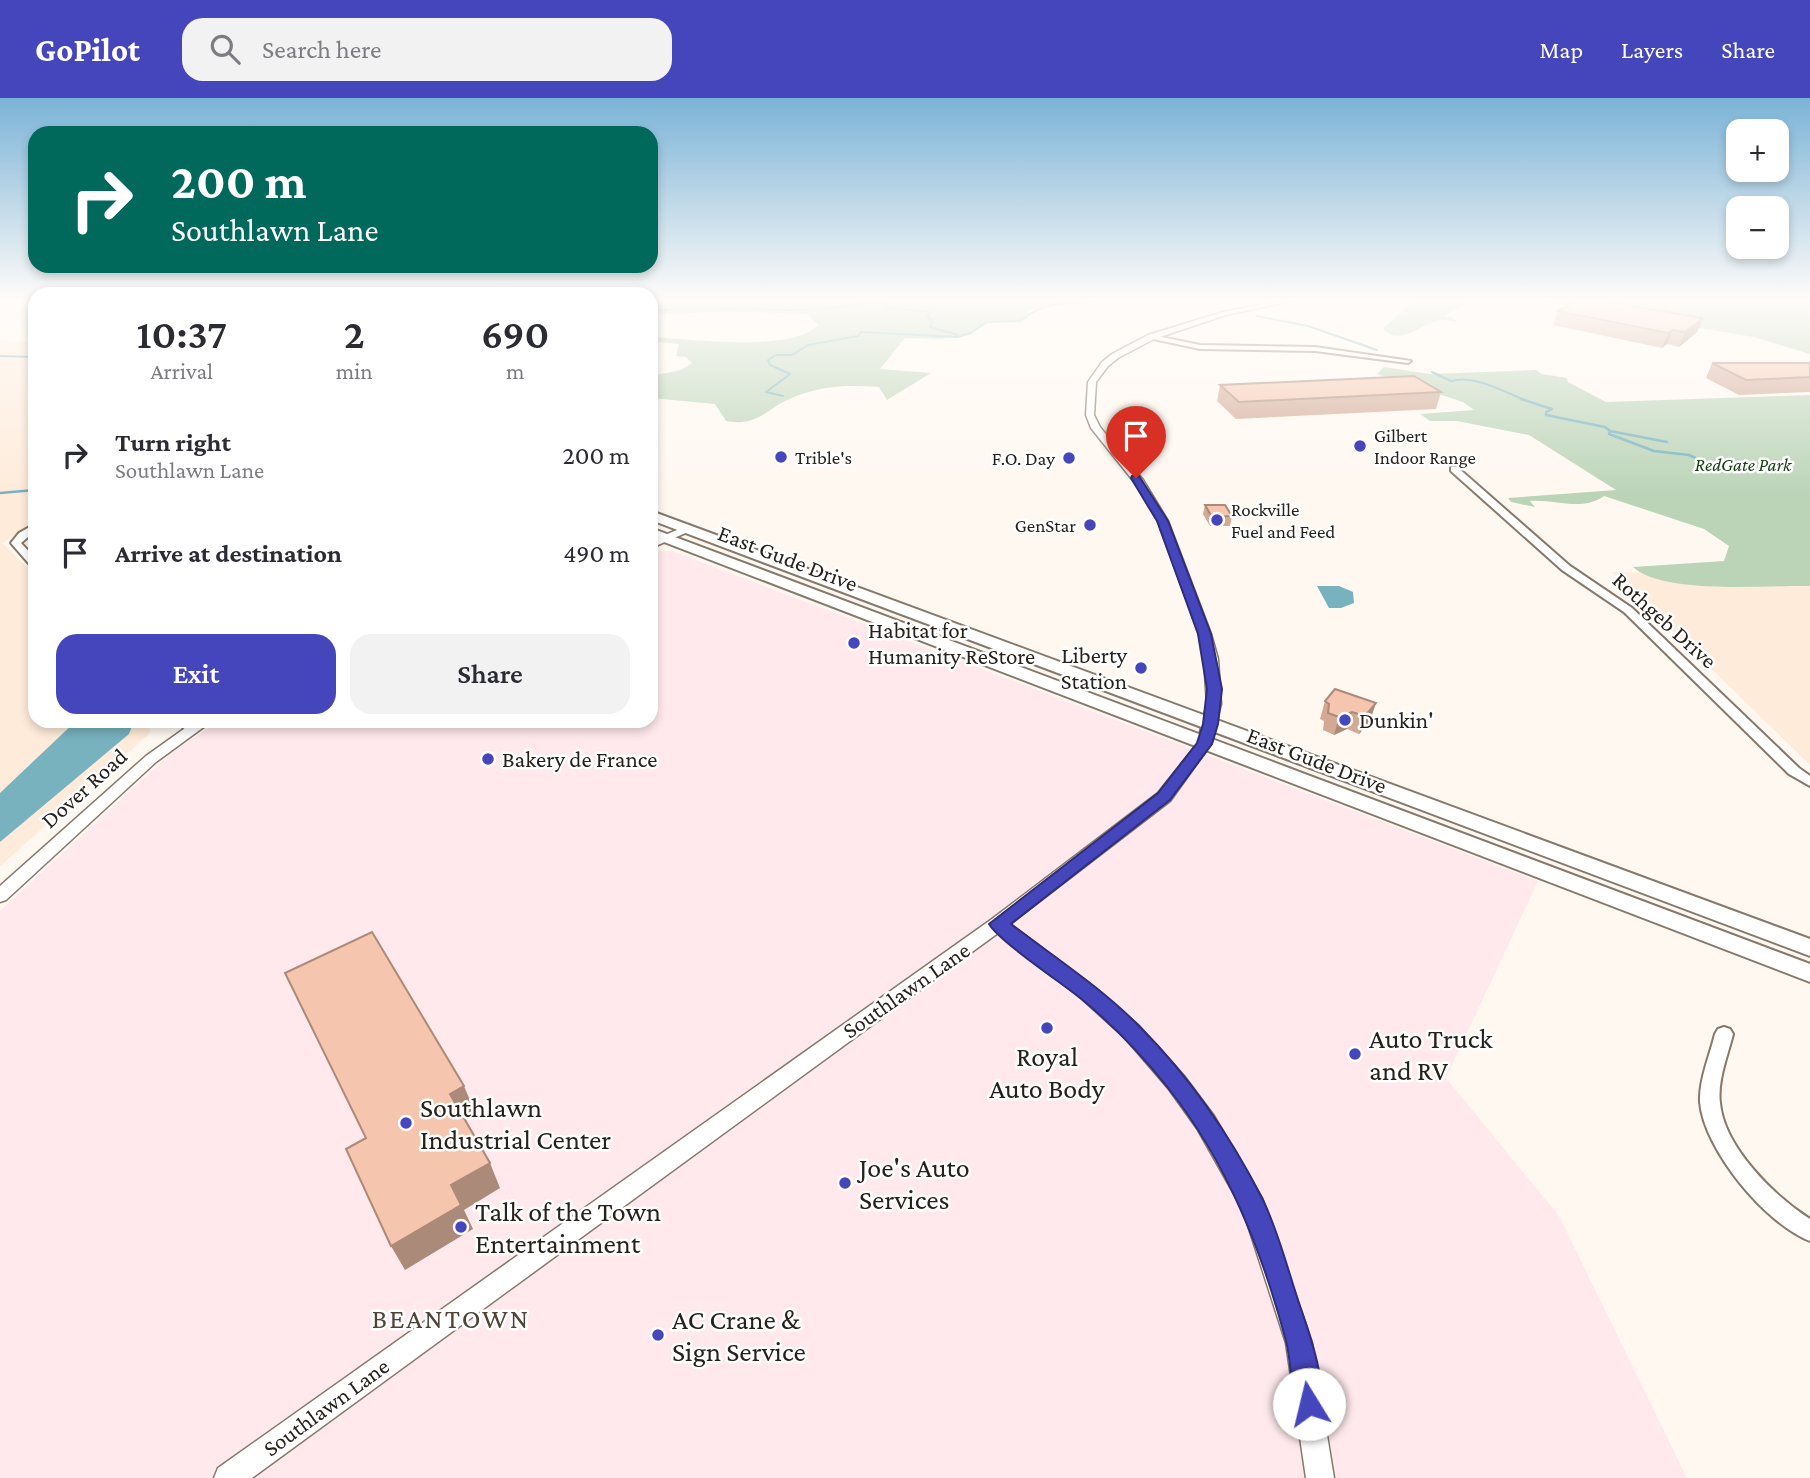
<!DOCTYPE html>
<html lang="en">
<head>
<meta charset="utf-8">
<style>
  :root { --surface:#fff; --page:#f2f2f3; --text:#2b2b33; --muted:#7c7c81; --accent:#4646bc }
  body { margin:0; font-family:"Crimson Pro",serif; background:var(--page); color:var(--text); height:100vh; display:flex; flex-direction:column; font-size:26px; white-space:nowrap }
  * { box-sizing:border-box; margin:0 }
  p { font-size:23px; color:var(--muted) }
  .icon { flex:none; width:38px; height:38px; fill:none; stroke:currentColor; stroke-width:2; stroke-linecap:round; stroke-linejoin:round }
  .map { position:relative; flex:1; overflow:hidden }
  .panel { position:absolute; left:28px; top:189px; width:630px; height:441px; display:flex; flex-direction:column; background:var(--surface); border-radius:21px; box-shadow:0 4px 10px #0003 }
  .panel>* { flex:none }
  .guide { position:absolute; left:28px; top:28px; width:630px; height:147px; border-radius:21px; box-shadow:0 4px 10px #0003; background:#00695c; color:#fff; overflow:hidden }
  .controls { position:absolute; left:1726px; top:21px; display:grid; gap:14px }
  .controls a { display:grid; place-items:center; width:63px; height:63px; border-radius:14px; background:var(--surface); box-shadow:0 4px 10px #0003; font-size:35px }
  .pin { position:absolute; display:grid; place-items:center; width:60px; height:60px; color:#fff; margin:-72px -30px; border-radius:50% 50% 50% 0; rotate:-45deg; box-shadow:0 0 7px #0007 }
  .pin .icon { rotate:45deg }
  .me { position:absolute; width:77px; margin:-38px; rotate:351deg; stroke-linejoin:round; filter:drop-shadow(0 0 5px #0008) }
  .turn { display:flex; align-items:center; gap:24px; height:147px; padding:0 28px; font-size:32px }
  .turn .icon { width:91px; height:91px; stroke-width:2.5 }
  .turn b { display:block; font-size:49px; line-height:60px }
  .eta { display:flex; justify-content:space-evenly; align-items:center; height:119px; text-align:center }
  .eta b { font-size:42px; font-weight:600; line-height:49px }
  .action { display:flex; gap:14px; margin-top:auto; padding:14px 28px }
  .action a { flex:1; height:80px; border-radius:21px; background:var(--accent); color:#fff; font-size:28px; font-weight:600; line-height:80px; text-align:center }
  .action a+a { background:var(--page); color:var(--text) }
  ul { padding:0; list-style:none }
  li { display:flex; align-items:center; gap:21px; height:98px; padding:0 28px }
  li div { flex:1 }
  li b { display:block; font-size:26px }
  li em { font-style:normal }
  header { display:flex; align-items:center; gap:42px; box-sizing:border-box; height:98px; padding:0 35px; background:var(--accent); color:#fff }
  header strong { font-size:33px }
  nav { display:flex; gap:38px; margin-inline-start:auto; font-size:24px }
  .search { width:490px; height:63px; background:var(--page); display:flex; align-items:center; gap:18px; box-sizing:border-box; padding:0 24px; border-radius:21px; color:var(--muted); font-size:26px }
  .map>svg:first-child { display:block }
  .commercial { fill:#ffe9ec }
  .built { fill:#feebda }
  .green { fill:#bbd4b8 }
  .water { fill:#77b2be }
  .lines { fill:none; stroke-linecap:round; stroke-linejoin:round }
  .stream-far1 { stroke:#77b2be; stroke-width:2 }
  .stream { stroke:#77b2be; stroke-width:2.5 }
  .minor-casing { stroke:#87786a; stroke-width:4 }
  .tertiary-casing { stroke:#87786a; stroke-width:3 }
  .secondary-casing { stroke:#87786a; stroke-width:4 }
  .minor { fill:#fff; fill-rule:evenodd }
  .tertiary { fill:#fff; fill-rule:evenodd }
  .secondary { fill:#fff; fill-rule:evenodd }
  .wall { fill:#d3a995 }
  .shaded-wall { fill:#ac8a79 }
  .building { fill:#f5c5ad; stroke:#ac8a79; stroke-width:2 }
  .route { fill:#4646bc; stroke:#2e2e7a; stroke-width:2 }
  .poi-dot { fill:#4646bc; stroke:#fff; stroke-width:2.5 }
  .labels { text-anchor:middle; stroke-width:5; stroke-linejoin:round; paint-order:stroke }
  .far-poi-label { font-size:19px; fill:#27211b; stroke:#fff; text-anchor:start }
  .far-park-label { font-size:19px; font-style:italic; fill:#164311; stroke:#fff }
  .street-label { font-size:23px; fill:#27211b; stroke:#fff }
  .poi-label { font-size:23px; fill:#27211b; stroke:#fff; text-anchor:start }
  .near-poi-label { font-size:28px; fill:#27211b; stroke:#fff; text-anchor:start }
  .near-neighbourhood-label { font-size:28px; letter-spacing:2px; fill:#514437; stroke:#fff }
</style>
</head>
<body>
<header>
<strong>GoPilot</strong>
<div class="search"><svg class="icon" aria-label="search" viewBox="0 0 24 24"><circle cx="10" cy="10" r="6"/><path d="M15 15l6 6"/></svg>Search here</div>
<nav><a>Map</a><a>Layers</a><a>Share</a></nav>
</header>
<div class="map">
<svg width="1810" height="1380" viewBox="0 0 1810 1380">
  <rect width="100%" height="100%" fill="#fff8f1"/>
  <!-- commercial -->
  <path class="commercial" d="M658,453h14l866,330 -92,197 113,138 128,262h-1687v-567l171,-158 49,-32h431v-167z"/>
  <!-- built -->
  <g class="built">
    <path d="M0,242l35,2v181l-33,20 33,32v146h114l1,12 -150,133z"/>
    <path d="M1612,474l198,5v188z"/>
  </g>
  <!-- green -->
  <g class="green">
    <path d="M651,203h446l-50,4 -19,6v8l-10,3 -31,1 -18,12 -28,4 -36,-1 -25,31 51,4 -44,27 -8,-13c-32,-2 -54,-2 -85,10 -29,11 -34,30 -68,24l-11,-17 -64,-6v-22l30,-6 11,-7 -6,-6 -10,-1 3,-12 -28,-3v-4c36,2 143,16 167,-12l-11,-11 -80,-3 -76,4z"/>
    <path d="M1414,203h58l-28,15 10,2 2,4c-5,-1 -12,-3 -17,-2 -18,4 -40,28 -56,8z"/>
    <path d="M1537,203h273v53l-56,-17z"/>
    <path d="M1384,269l46,7 106,-4 6,4 25,4 1,4 38,20 204,-7v191c-43,-1 -147,9 -177,-19l91,-6 5,-15 -25,-17 -100,-33c-23,16 -48,3 -74,5l5,6 -24,-5 -3,-4 108,-8 -87,-55 -72,-14h-27l-10,-7 54,-4 -11,-8 -86,-28z"/>
  </g>
  <!-- water -->
  <g class="water">
    <path d="M1317,488h22l14,6 1,11 -13,5h-12z"/>
    <path d="M76,623h58l-5,13 -129,108v-49z"/>
  </g>
  <g class="lines">
    <!-- stream-far1 -->
    <g class="stream-far1">
      <path d="M651,213c47,-5 93,-1 141,-1 29,0 58,-5 87,-7l7,1v4l45,4 -4,3 6,8 -3,4 28,8"/>
      <path d="M1257,218l51,10 69,24"/>
      <path d="M0,258l35,1"/>
      <path d="M1432,274l19,9c22,-7 53,11 74,19"/>
      <path d="M783,298l-17,-4 24,-18 -20,-9 -2,-5 8,-5h16l16,-10 50,-9 3,-4 96,5 14,-4 16,-11 34,-1c19,-19 46,-17 72,-20"/>
    </g>
    <!-- stream -->
    <g class="stream">
      <path d="M1521,301l31,10 -6,3v3l59,12 5,4 -1,3 45,17 35,4 32,15"/>
      <path d="M1610,333l57,11"/>
      <path d="M0,395l35,-3"/>
    </g>
    <defs>
      <g id="minor">
        <path d="M1151,237l49,10 115,2 96,14 -3,2 -93,-12 -115,-2 -51,-11z"/>
        <path d="M1451,369h6l113,99 62,42 167,160 11,8v10l-21,-12 -165,-162 -62,-42 -111,-99z"/>
        <path d="M35,426v7l-14,12 14,15v9l-4,-1 -20,-23 8,-10z"/>
        <path d="M178,623h13l7,7 -2,3h-10z"/>
        <path d="M1724,929l6,2 3,5c-5,21 -16,47 -13,69 4,44 54,93 90,116v22c-44,-17 -106,-91 -110,-139 -1,-22 10,-47 15,-68l3,-5z"/>
      </g>
      <g id="tertiary">
        <path d="M1279,203h13l-66,14 -72,24 -36,19 -10,8 -12,16 -2,33 6,12 43,53 25,41 43,113 7,25 3,45 -10,40 -41,57 -160,123 85,64 44,38 45,50 30,40 48,82 50,145 22,135h-28l-20,-135 -43,-133 -45,-80 -30,-42 -43,-50 -44,-40 -83,-65 -746,545h-38l4,-10 774,-549 166,-126 39,-49 10,-40 -3,-45 -5,-25 -41,-113 -23,-38 -44,-55 -5,-13 2,-33 14,-20 10,-8 36,-19 75,-23z"/>
        <path d="M684,429l4,1v4l-37,16v-7z"/>
        <path d="M195,623h17l-56,41 -150,138 -6,2v-16l146,-130z"/>
      </g>
      <g id="secondary">
        <path d="M651,413l1159,428v17l-1159,-436z"/>
        <path d="M651,430l1159,436v18l-1159,-445z"/>
      </g>
    </defs>
    <!-- minor casing -->
    <use href="#minor" class="minor-casing"/>
    <!-- tertiary casing -->
    <use href="#tertiary" class="tertiary-casing"/>
    <!-- secondary casing -->
    <use href="#secondary" class="secondary-casing"/>
    <!-- minor -->
    <use href="#minor" class="minor"/>
    <!-- tertiary -->
    <use href="#tertiary" class="tertiary"/>
    <!-- secondary -->
    <use href="#secondary" class="secondary"/>
  </g>
  <!-- wall -->
  <g class="wall">
    <path d="M1558,213l145,7 -6,14 -18,15 -12,-3 -5,4 -109,-23z"/>
    <path d="M1712,265h98v29l-71,3 -33,-17z"/>
    <path d="M1220,287l221,7 -5,17 -200,10 -19,-18z"/>
    <path d="M1205,407l27,11 -2,10h-20l-7,-12z"/>
    <path d="M1335,591l35,32 -11,13 -12,-5 -13,6 -11,-5 1,-9 -4,-2 5,-18z"/>
  </g>
  <!-- shaded-wall -->
  <g class="shaded-wall">
    <path d="M1703,220l-6,14 -18,15 6,-15z"/>
    <path d="M1673,232l-6,14 -5,4 6,-15z"/>
    <path d="M1376,605l-6,18 -11,13 6,-18z"/>
    <path d="M1352,614l-5,17 -13,6 5,-18z"/>
    <path d="M464,988l11,26 -15,7 -10,-25z"/>
    <path d="M490,1065l10,25 -36,22 9,19 -68,41 -14,-24 60,-61z"/>
  </g>
  <!-- building -->
  <g class="building">
    <path d="M1576,203h26l101,17 -18,14 -12,-2 -5,3 -110,-22z"/>
    <path d="M1712,265h98v14l-64,3z"/>
    <path d="M1414,278l27,16 -202,10 -19,-17z"/>
    <path d="M1205,407h20l7,11 -20,1z"/>
    <path d="M1335,591l41,14 -11,13 -13,-4 -13,5 -11,-4 1,-9 -4,-3z"/>
    <path d="M372,834l92,154 -14,8 40,69 -39,22 10,20 -70,41 -45,-97 20,-11 -81,-165z"/>
  </g>
  <!-- sky -->
  <linearGradient id="sky" x2="0" y2="1"><stop stop-color="#7bb3d7"/><stop offset="0.51" stop-color="#fffcf9"/><stop offset="1" stop-color="#fffcf9" stop-opacity="0"/></linearGradient>
  <rect width="1810" height="396" fill="url(#sky)"/>
  <!-- route -->
  <path class="route" d="M1132,378h7l29,45 43,113 11,55 -4,35 -6,20 -42,56 -159,124c43,33 91,64 129,103 50,50 91,110 123,173 16,33 25,71 37,106 9,26 29,82 19,108l-10,4 -10,-4c-9,-23 -7,-49 -13,-73 -24,-90 -59,-179 -118,-253 -26,-33 -56,-64 -89,-91 -19,-15 -80,-56 -90,-73l169,-131 39,-50 6,-19 4,-35 -9,-55 -41,-113 -26,-43z"/>
  <!-- markers -->
  <g class="poi-dot">
    <circle cx="1360" cy="348" r="7"/>
    <circle cx="781" cy="359" r="7"/>
    <circle cx="1069" cy="360" r="7"/>
    <circle cx="1217" cy="422" r="7"/>
    <circle cx="1090" cy="427" r="7"/>
    <circle cx="854" cy="545" r="7"/>
    <circle cx="1141" cy="570" r="7"/>
    <circle cx="1345" cy="622" r="7"/>
    <circle cx="488" cy="661" r="7"/>
    <circle cx="1047" cy="930" r="7"/>
    <circle cx="1355" cy="956" r="7"/>
    <circle cx="406" cy="1025" r="7"/>
    <circle cx="845" cy="1085" r="7"/>
    <circle cx="461" cy="1129" r="7"/>
    <circle cx="658" cy="1237" r="7"/>
  </g>
  <g class="labels">
    <!-- far-poi labels -->
    <g class="far-poi-label">
      <text x="1374" y="344">Gilbert<tspan x="1374" dy="22">Indoor Range</tspan></text>
      <text x="795" y="366">Trible's</text>
      <text x="1055" y="367" text-anchor="end">F.O. Day</text>
      <text x="1231" y="418">Rockville<tspan x="1231" dy="22">Fuel and Feed</tspan></text>
      <text x="1076" y="434" text-anchor="end">GenStar</text>
    </g>
    <!-- far-park labels -->
    <g class="far-park-label">
      <text x="1743" y="373">RedGate Park</text>
    </g>
    <!-- street labels -->
    <g class="street-label">
      <text transform="translate(788 460) rotate(21)" y="8">East Gude Drive</text>
      <text transform="translate(1665 522) rotate(42)" y="8">Rothgeb Drive</text>
      <text transform="translate(1317 662) rotate(21)" y="8">East Gude Drive</text>
      <text transform="translate(84 690) rotate(-42)" y="8">Dover Road</text>
      <text transform="translate(906 892) rotate(-35)" y="8">Southlawn Lane</text>
      <text transform="translate(326 1309) rotate(-36)" y="8">Southlawn Lane</text>
    </g>
    <!-- poi labels -->
    <g class="poi-label">
      <text x="868" y="540">Habitat for<tspan x="868" dy="26">Humanity ReStore</tspan></text>
      <text x="1127" y="565" text-anchor="end">Liberty<tspan x="1127" dy="26">Station</tspan></text>
      <text x="1359" y="630">Dunkin'</text>
      <text x="502" y="669">Bakery de France</text>
    </g>
    <!-- near-poi labels -->
    <g class="near-poi-label">
      <text x="1369" y="950">Auto Truck<tspan x="1369" dy="32">and RV</tspan></text>
      <text x="1047" y="968" text-anchor="middle">Royal<tspan x="1047" dy="32">Auto Body</tspan></text>
      <text x="420" y="1019">Southlawn<tspan x="420" dy="32">Industrial Center</tspan></text>
      <text x="859" y="1079">Joe's Auto<tspan x="859" dy="32">Services</tspan></text>
      <text x="475" y="1123">Talk of the Town<tspan x="475" dy="32">Entertainment</tspan></text>
      <text x="672" y="1231">AC Crane &amp;<tspan x="672" dy="32">Sign Service</tspan></text>
    </g>
    <!-- near-neighbourhood labels -->
    <g class="near-neighbourhood-label">
      <text x="451" y="1230">BEANTOWN</text>
    </g>
  </g>
</svg>
<div class="controls">
<a>+</a>
<a>−</a>
</div>
<div class="pin" style="left:1136px;top:380px;background:#d93025"><svg class="icon" aria-label="arrive" viewBox="0 0 24 24"><path d="M6 21V4h12l-3 4 3 4H6"/></svg></div>
<svg class="me" style="left:1309px;top:1306px" viewBox="-20 -20 40 40"><circle r="19" fill="#fff"/><path d="M0-13L10 11 0 6-10 11z" fill="#4646bc"/></svg>
<div class="guide">
<div class="turn"><svg class="icon" aria-label="right" viewBox="0 0 24 24"><path d="M7 20v-9h11M14 6l5 5-5 5"/></svg><div><b>200 m</b>Southlawn Lane</div></div>
</div>
<section class="panel">
<div class="eta">
<div><b>10:37</b><p>Arrival</p></div>
<div><b>2</b><p>min</p></div>
<div><b>690</b><p>m</p></div>
</div>
<ul>
<li><svg class="icon" aria-label="right" viewBox="0 0 24 24"><path d="M7 20v-9h11M14 6l5 5-5 5"/></svg><div><b>Turn right</b><p>Southlawn Lane</p></div><em>200 m</em></li>
<li><svg class="icon" aria-label="arrive" viewBox="0 0 24 24"><path d="M6 21V4h12l-3 4 3 4H6"/></svg><div><b>Arrive at destination</b></div><em>490 m</em></li>
</ul>
<div class="action"><a>Exit</a><a>Share</a></div>
</section>
</div>
</body>
</html>
